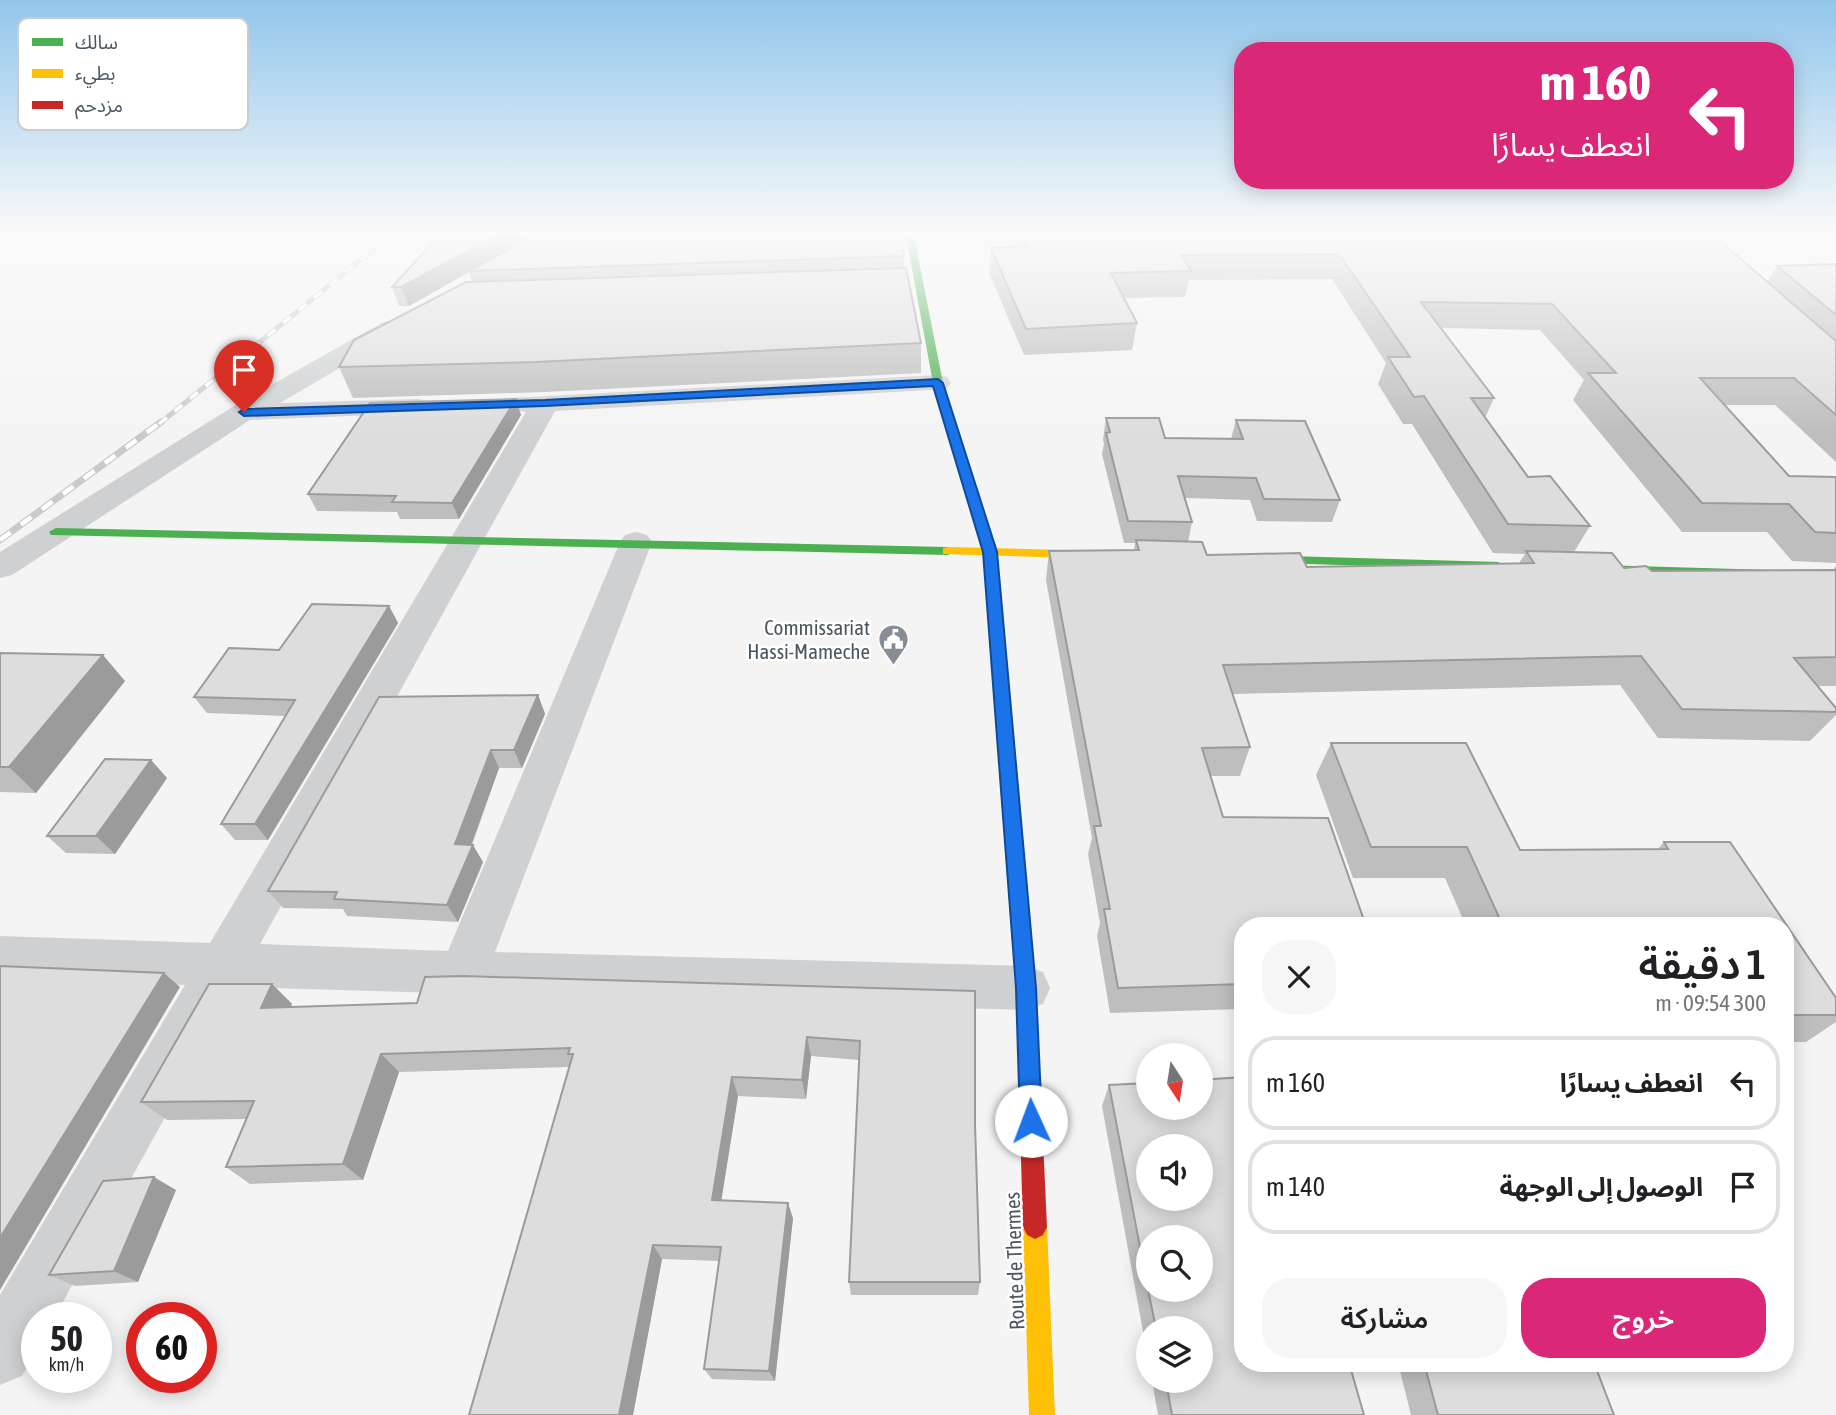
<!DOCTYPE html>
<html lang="ar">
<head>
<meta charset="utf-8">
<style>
  :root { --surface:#fff; --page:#f6f6f6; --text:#202124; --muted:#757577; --line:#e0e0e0; --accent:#db2777 }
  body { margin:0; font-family:"Asap Condensed","Noto Sans Arabic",sans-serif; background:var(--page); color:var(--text); direction:rtl; height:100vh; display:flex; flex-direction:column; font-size:26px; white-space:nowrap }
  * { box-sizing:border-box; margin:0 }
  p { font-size:23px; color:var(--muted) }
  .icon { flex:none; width:38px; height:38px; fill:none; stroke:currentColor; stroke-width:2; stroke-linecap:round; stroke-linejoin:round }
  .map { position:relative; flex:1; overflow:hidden; direction:ltr }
  .panel { position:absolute; left:1234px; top:917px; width:560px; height:455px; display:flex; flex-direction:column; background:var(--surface); border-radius:28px; box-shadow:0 4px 18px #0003; direction:rtl }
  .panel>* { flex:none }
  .hud { position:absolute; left:1234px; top:42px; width:560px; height:147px; border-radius:28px; box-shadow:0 4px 18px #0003; direction:rtl; background:#db2777; color:#fff; overflow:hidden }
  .needle { width:46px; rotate:168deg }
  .tools { position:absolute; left:1136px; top:1043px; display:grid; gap:14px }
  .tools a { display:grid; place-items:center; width:77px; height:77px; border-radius:50%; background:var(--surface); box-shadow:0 4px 18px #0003; font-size:35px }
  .speed { position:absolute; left:21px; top:1302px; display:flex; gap:14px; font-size:35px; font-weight:700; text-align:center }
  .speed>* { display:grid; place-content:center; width:91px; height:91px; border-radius:50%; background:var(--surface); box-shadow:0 4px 18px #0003; line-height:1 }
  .speed small { font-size:18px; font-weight:400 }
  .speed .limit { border:10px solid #d22; background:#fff; color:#111 }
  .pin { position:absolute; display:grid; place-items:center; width:60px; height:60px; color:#fff; margin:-72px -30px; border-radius:50% 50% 50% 0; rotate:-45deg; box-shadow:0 0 7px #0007 }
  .pin .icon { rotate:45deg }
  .me { position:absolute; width:77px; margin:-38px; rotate:358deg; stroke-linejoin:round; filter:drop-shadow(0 0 5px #0008) }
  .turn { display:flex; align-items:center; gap:24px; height:147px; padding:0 28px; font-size:32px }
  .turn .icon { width:91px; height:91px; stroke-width:2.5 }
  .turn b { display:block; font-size:49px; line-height:60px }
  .round { display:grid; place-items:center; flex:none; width:74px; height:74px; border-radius:28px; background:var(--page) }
  .head { display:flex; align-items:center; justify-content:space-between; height:119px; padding:0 28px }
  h1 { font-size:42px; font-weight:600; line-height:52px }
  .primary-button { display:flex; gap:14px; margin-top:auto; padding:14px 28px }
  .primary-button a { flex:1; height:80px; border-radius:28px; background:var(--accent); color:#fff; font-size:28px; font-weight:600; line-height:80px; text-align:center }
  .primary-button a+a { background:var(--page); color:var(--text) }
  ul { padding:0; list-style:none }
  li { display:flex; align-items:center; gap:21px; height:94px; margin:0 14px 10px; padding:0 14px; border:4px solid var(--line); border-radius:28px }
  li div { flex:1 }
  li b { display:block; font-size:26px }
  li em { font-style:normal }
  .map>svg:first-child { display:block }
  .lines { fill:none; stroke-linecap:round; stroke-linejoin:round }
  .street { fill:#ced0d2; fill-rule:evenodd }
  .fast { fill:#4caf50; fill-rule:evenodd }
  .slow { fill:#ffc107; fill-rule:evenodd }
  .jam { fill:#c62828; fill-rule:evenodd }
  .rail-far1-casing { stroke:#c9cacc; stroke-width:5 }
  .rail-casing { stroke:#c9cacc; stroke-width:7 }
  .rail-far1 { stroke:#fff; stroke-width:3.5; stroke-dasharray:10; stroke-linecap:butt }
  .rail { stroke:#fff; stroke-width:4.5; stroke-dasharray:13; stroke-linecap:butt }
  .wall { fill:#bebebf }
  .shaded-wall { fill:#9b9b9b }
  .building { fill:#ddddde; stroke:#9b9b9b; stroke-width:2; fill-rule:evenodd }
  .route { fill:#1a73e8; stroke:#114b97; stroke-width:2 }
  .labels { text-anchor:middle; stroke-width:5; stroke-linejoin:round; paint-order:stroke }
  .poi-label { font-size:21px; fill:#4a5661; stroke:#fff; text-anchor:end }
  .street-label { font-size:21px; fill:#4a5661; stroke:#fff }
  .key { fill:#fff; stroke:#c9ccd0; stroke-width:2 }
  .key-label { font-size:19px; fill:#4a5661 }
</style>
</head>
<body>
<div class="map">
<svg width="1836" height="1415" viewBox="0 0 1836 1415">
  <rect width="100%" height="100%" fill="#f4f4f4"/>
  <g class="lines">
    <!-- street -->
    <g class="street">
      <path d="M958,236h115l8,6 -3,5 -8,2 -101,-7 -8,-1z"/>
      <path d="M392,320l9,2 3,5 -3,5 -121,71 138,-4 10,2 4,6 -4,6 -178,7 -238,155 -12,3v-26l234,-146 149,-84z"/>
      <path d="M938,375l9,2 4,6 -4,6 -392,22 -295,533 188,7 172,-409 5,-7 11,-3 11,3 5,7 -157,410 531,14 17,6 7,16 -7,16 -17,6 -789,-23 -183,331h-17v31l-15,27 -22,9v-90l185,-310 -185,-7v-42l210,7 316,-531 -16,-2 -4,-6 4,-6z"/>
    </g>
    <!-- fast -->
    <g class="fast">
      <path d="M906,236h8l29,147 54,169 34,376 -3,6 -7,2 -7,-2 -3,-6 -28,-376 -50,-169z"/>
      <path d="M56,528l892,19 7,4 -7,4 -897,-20 -2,-3z"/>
      <path d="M1250,555l248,7 7,4 -7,4 -253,-8 -2,-3z"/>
      <path d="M1600,565l236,7v8l-241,-8 -2,-3z"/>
    </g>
    <!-- slow -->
    <g class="slow">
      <path d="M948,547l155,4 7,4 -7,4 -160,-5v-6z"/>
      <path d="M1035,1215l8,4 4,8 8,188h-26l-6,-188 4,-8z"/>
    </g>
    <!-- jam -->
    <path class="jam" d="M1021,920l7,2 3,6 5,60 11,239 -4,8 -8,4 -8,-4 -4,-8 -7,-239 -5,-60 3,-6z"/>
    <defs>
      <path id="rail-far1" d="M159,424l231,-188"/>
      <path id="rail" d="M0,540l161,-118"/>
    </defs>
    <!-- rail-far1 casing -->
    <use href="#rail-far1" class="rail-far1-casing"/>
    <!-- rail casing -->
    <use href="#rail" class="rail-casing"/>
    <!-- rail-far1 -->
    <use href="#rail-far1" class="rail-far1"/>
    <!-- rail -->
    <use href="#rail" class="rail"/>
  </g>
  <!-- wall -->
  <g class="wall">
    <path d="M0,236h87l-7,6 -80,-1z"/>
    <path d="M439,236h90l-6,6 30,-4v-2h347l4,20v12l17,75v30l-376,19 -192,6 -14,-31 133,-85 -3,-10 -60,34h-10l-7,-19z"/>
    <path d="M1018,236h393l4,5h128l2,-5h169l53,46 10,-16 59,-2v198l-61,-57h-50l64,71 47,1v86l-44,-2 -25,-29h-85l-109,-132 11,-20 -44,-50 -98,-2 52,70 -9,20 43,59 62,49 -16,26 50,16 28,3 181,-1 3,-4v120h-18l18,22v7l-26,26 -152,-3 -38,-53 -387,9 17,53 -10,29h-29l31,150v83l-132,4 -13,-77 3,-13 -12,-69 4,-16 -46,-258 3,-29 85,-1 1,-7h-11l-22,-89 2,-10 -1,-4 3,-22 59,20 66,1 5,-19 104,80 -8,22 -75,-1 -7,-21 -65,-2 7,24 -4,20 19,13 100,12 212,-4 6,-9 -32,-1 -81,-129h-9l-25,-40 8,-21 -54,-84 -143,1 -4,17 -61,1 13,25 -5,27 -108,5 -35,-82 2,-25 27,-1z"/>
    <path d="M521,415l-62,104h-59l-3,-7 -80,-1 -9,-17z"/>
    <path d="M389,606l9,17 -130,217h-33l-14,-16 65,-108 -79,-3 -13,-16 85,-47z"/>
    <path d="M0,653l125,28 -89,112 -36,-1z"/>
    <path d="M538,695l7,19 -23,54h-23l-27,77 11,17 -25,60 -111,-6 -4,-7 -60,-1 -15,-17z"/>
    <path d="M1331,743h135l54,107 138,-1 6,-7h66l106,156v24l-30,20h-21v-116h-319l-21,-48h-92l-37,-103z"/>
    <path d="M151,760l16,18 -52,76 -49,-1 -19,-17z"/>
    <path d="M272,984l20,20 -1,3 684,-16v133l5,158 -2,13h-127l-2,-13 10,-222 -48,-4 -5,43 -68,-3 -17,104 72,18 -18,163 -63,-2 -8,-10 15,-108 -57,-2 -29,156h-164l100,-348 -170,5 -36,108 -113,4 -24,-17 21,-48 -80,1 -26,-18z"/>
    <path d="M1109,1085l255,330h-206l-6,-34h48v-53h-52v31l-46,-253z"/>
    <path d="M176,1190l-38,92 -63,4 -26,-11z"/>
    <path d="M1398,1363h196l20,52h-203z"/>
  </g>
  <!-- shaded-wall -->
  <g class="shaded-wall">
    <path d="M77,236h10l-7,6z"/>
    <path d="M496,236h33l-7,7 -53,28v1l-60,34 -8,-19z"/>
    <path d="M516,399l5,16 -62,104 -7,-16z"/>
    <path d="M389,606l9,17 -130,217 -13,-16z"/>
    <path d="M103,655l22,26 -89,112 -27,-26z"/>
    <path d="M538,695l7,19 -23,54 -8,-18z"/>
    <path d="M491,750l8,18 -33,91 7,-14 10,17 -25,60 -11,-17 8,-61z"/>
    <path d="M151,760l16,18 -52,76 -19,-18z"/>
    <path d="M164,973l16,14 -180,303v-52z"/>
    <path d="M272,984l20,20 -11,24 -20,-20z"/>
    <path d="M807,1037l4,19 -5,43 -4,-19z"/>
    <path d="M381,1054l18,18 -36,108 -20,-16z"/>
    <path d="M732,1077l6,19 -19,119 -7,-15z"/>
    <path d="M154,1177l22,13 -38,92 -24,-11z"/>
    <path d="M788,1203l5,15 -18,163 -6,-10z"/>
    <path d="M653,1245l9,14 -29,156h-14z"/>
  </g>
  <!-- building -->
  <g class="building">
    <path d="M439,236h57l-95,51h-9z"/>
    <path d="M624,236h276l4,20 -435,15 62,-33z"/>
    <path d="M1024,236h387l4,5h135l-4,-5h168l122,105v74l-42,-37h-94l89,98 47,1v56l-21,-1 -26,-28 -87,-1 -114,-130h28l-64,-69 -131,-2 73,96h-23l57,79 22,-1 40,50 -82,-2 -84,-128 -10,1 -26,-40h22l-71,-103 -158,1 10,16 -80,2 26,50 -111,6 -35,-81 37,-2z"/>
    <path d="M1836,264v51l-59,-49z"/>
    <path d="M906,268l15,75 -385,19 -197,5 15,-27 112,-58z"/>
    <path d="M516,399l-64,104 -60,-1 4,-6 -88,-2 62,-91z"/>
    <path d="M1106,418h53l6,20 78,1 -7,-19 69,1 35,79 -76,-1 -8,-21 -78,-2 14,46 -64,-1 -22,-88 4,-1z"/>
    <path d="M1136,540l66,2 5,13 93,-2 7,14 227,-4 -8,-12 86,2 12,15 22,-2 6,5 184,-1v87l-42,1 42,50v4l-154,-3 -41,-53 -418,9 27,82 -48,1 21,69 105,1 38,108h-124v58l-124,4 -14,-79h6l-16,-83h7l-52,-275 90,-1z"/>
    <path d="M312,604l77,2 -134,218h-34l74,-124 -101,-3 35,-49 50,2z"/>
    <path d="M0,653l103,2 -94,112h-9z"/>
    <path d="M538,695l-24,55h-23l-36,94 18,1 -26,60 -113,-6 3,-7 -69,-1 111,-194z"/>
    <path d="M1331,743h135l54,107 148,-1 -4,-7h66l106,156v17h-51v-89h-282l-36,-79h-96z"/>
    <path d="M105,759l46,1 -55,76h-49z"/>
    <path d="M0,966l164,7 -164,265z"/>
    <path d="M463,976l512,15v133l5,158h-131l11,-241 -53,-4 -5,43 -70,-3 -20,123 76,3 -19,168 -65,-2 17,-122 -68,-2 -34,170h-150l104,-361h-5l2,-6 -189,6 -38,110 -117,3 28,-66 -113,1 68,-118h63l-11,24 156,-5 8,-26z"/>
    <path d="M1242,1077v286h107l15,52h-192l-6,-34h34v-53h-44l-8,-38h52v-53h-52v52l-39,-204 39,-2v25h52v-28zM1148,1146h52v53h-52z"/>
    <path d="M154,1177l-40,94 -65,4 54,-94z"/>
    <path d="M1424,1363h170l20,52h-176z"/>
  </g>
  <!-- sky -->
  <linearGradient id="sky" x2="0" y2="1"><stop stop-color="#91c6eb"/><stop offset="0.54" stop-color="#fafafa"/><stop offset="1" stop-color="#fafafa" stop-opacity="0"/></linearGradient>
  <rect width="1836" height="434" fill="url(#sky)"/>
  <!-- route -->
  <path class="route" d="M938,379l5,4 54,169 39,436 6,133 -3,8 -8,3 -8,-3 -3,-8 -4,-133 -33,-436 -50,-166 -388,20 -301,10 -5,-4 5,-3 301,-9z"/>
  <!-- icons -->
  <defs>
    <symbol id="civic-pin" viewBox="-11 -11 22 30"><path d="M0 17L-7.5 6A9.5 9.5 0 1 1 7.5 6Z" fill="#868d94" stroke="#fff"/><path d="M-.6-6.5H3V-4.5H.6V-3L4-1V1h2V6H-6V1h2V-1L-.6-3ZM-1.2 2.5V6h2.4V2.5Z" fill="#fff"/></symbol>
  </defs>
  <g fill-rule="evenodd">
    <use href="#civic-pin" x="876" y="622" width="35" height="47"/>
  </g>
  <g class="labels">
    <!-- poi labels -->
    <g class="poi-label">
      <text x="870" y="635">Commissariat<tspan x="870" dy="24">Hassi-Mameche</tspan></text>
    </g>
    <!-- street labels -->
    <g class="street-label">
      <text transform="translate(1015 1261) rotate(-92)" y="7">Route de Thermes</text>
    </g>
  </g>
  <!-- legend -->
  <rect x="18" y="18" width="230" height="112" rx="10" class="key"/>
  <rect x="32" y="38" width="31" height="8" fill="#4caf50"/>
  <rect x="32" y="69" width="31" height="9" fill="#ffc107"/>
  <rect x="32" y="101" width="31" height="8" fill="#c62828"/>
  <g class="key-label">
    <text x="75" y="49">سالك</text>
    <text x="75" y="80">بطيء</text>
    <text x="75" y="112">مزدحم</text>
  </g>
</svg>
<div class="tools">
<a><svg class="needle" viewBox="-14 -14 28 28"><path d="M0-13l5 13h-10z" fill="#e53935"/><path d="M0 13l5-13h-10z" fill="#757577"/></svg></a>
<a><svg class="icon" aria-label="sound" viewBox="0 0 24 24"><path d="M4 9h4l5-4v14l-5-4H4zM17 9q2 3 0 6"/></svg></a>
<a><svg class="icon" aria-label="search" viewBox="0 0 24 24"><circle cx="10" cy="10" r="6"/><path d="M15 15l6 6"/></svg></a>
<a><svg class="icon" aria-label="layers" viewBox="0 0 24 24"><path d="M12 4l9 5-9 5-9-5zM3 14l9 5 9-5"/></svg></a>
</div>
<div class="speed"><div>50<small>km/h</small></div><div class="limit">60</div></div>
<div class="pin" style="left:244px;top:412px;background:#d93025"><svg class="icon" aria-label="arrive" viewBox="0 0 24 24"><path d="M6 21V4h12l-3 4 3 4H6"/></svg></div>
<svg class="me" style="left:1031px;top:1121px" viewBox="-20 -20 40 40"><circle r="19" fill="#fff"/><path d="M0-13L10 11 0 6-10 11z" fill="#1a73e8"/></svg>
<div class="hud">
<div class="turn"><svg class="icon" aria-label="left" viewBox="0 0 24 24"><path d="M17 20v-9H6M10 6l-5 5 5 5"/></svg><div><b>160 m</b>انعطف يسارًا</div></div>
</div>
<section class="panel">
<div class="head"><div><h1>1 دقيقة</h1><p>300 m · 09:54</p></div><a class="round"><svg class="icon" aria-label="close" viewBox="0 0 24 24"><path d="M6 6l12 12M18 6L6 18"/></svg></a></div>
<ul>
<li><svg class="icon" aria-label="left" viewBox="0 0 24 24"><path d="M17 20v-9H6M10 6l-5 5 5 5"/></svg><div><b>انعطف يسارًا</b></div><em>160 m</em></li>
<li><svg class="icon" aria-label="arrive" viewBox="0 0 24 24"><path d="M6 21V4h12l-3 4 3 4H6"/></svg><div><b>الوصول إلى الوجهة</b></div><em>140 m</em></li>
</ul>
<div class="primary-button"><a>خروج</a><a>مشاركة</a></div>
</section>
</div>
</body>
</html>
